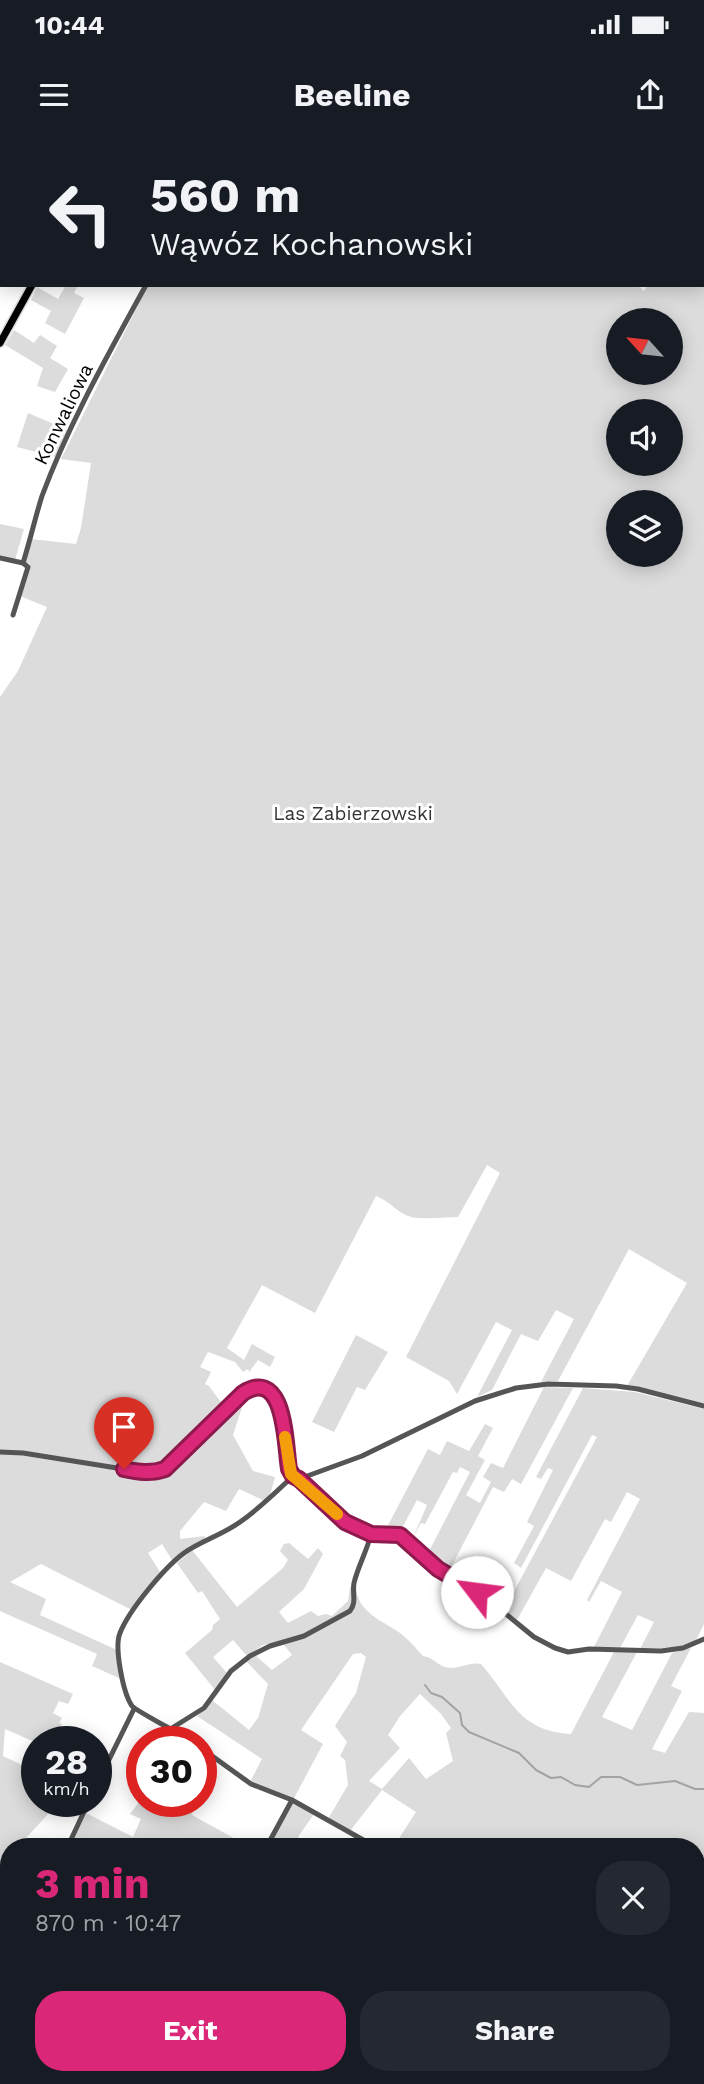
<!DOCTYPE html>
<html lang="en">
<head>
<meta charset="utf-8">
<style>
  :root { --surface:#171b24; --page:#242831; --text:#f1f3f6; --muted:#9ea1a6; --accent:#db2777 }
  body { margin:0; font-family:"Work Sans",sans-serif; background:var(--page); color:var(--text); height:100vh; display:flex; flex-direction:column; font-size:26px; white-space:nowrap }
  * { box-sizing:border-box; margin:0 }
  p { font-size:23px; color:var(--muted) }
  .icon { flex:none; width:38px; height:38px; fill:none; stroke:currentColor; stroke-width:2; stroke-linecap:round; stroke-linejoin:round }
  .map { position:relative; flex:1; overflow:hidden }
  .panel { position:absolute; left:0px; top:1698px; width:705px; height:247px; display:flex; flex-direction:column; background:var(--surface); border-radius:28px 28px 0 0; box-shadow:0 4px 18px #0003 }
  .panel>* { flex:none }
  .guide { position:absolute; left:0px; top:0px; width:705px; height:147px; box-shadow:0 4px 18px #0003; background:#171b24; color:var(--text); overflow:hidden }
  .needle { width:46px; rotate:297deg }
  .buttons { position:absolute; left:606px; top:168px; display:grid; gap:14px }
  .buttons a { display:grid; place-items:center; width:77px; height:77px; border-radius:50%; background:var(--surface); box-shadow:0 4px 18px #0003; font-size:35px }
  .speed { position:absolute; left:21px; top:1586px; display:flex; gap:14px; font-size:35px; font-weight:700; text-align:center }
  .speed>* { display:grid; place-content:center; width:91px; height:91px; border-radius:50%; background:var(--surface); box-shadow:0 4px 18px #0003; line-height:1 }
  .speed small { font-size:18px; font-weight:400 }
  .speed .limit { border:10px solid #d22; background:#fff; color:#111 }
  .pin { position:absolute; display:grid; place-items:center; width:60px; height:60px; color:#fff; margin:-72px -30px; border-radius:50% 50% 50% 0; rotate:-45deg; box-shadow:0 0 7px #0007 }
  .pin .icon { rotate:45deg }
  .me { position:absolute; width:77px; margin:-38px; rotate:300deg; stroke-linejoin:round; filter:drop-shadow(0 0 5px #0008) }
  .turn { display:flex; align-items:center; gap:24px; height:147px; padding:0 35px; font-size:32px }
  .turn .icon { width:91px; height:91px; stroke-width:2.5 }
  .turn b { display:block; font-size:49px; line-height:60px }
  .round { display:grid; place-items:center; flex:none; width:74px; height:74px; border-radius:28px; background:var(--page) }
  .head { display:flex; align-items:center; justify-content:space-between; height:119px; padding:0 35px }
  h1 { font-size:42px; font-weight:700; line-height:52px; color:var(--accent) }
  .cta { display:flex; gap:14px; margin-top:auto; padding:14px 35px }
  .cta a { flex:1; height:80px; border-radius:28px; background:var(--accent); color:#fff; font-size:28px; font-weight:700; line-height:80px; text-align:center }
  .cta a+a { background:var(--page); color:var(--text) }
  .status { display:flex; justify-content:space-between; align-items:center; height:49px; padding:0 35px; background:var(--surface); direction:ltr }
  .status svg { height:19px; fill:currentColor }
  header { display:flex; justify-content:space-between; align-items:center; height:91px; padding:0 35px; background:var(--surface); font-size:32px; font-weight:700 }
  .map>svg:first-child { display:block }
  .green { fill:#dcdcdc; fill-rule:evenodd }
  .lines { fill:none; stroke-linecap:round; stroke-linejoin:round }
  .stream { stroke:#a3a3a3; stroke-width:2 }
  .major-casing { stroke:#dbdbdb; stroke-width:10 }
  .minor { stroke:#555; stroke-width:5 }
  .major { stroke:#000; stroke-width:7 }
  .route-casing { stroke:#8e194d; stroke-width:18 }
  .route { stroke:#db2777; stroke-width:12 }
  .slow { stroke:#f59e0b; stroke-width:12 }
  .labels { text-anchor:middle; stroke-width:6; stroke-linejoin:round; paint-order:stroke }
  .street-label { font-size:19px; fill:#000; stroke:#fff }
  .park-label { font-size:19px; fill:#333; stroke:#fff }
</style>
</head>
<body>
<div class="status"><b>10:44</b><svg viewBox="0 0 49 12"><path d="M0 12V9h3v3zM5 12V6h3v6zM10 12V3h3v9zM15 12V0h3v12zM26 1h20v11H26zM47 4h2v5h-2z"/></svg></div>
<header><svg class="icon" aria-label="menu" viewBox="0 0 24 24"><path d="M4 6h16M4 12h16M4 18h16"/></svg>Beeline<svg class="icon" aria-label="share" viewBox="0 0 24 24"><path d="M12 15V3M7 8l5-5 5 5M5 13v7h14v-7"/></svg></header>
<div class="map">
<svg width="704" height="1944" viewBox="0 0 704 1944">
  <rect width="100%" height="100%" fill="#fff"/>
  <!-- green -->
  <g class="green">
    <path d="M704,66v1199l-77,-19 60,-103 -58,-34 -71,132 -17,1 33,-63 -18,-9 -18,31 -17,-7 -29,56 -15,7 35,-67 -16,-8 -39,72 -8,-13 -43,-24 94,-184 -13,-8 -29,52c-14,0 -33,3 -47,0 -14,-4 -21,-16 -35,-21l-61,117 -53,-28 -35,63 17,12 8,-16 23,13 -5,10 -12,-7 -9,12 -1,-3 -5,3 -8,-10 -27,-10 -8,15 11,5 -6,12 4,2 14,19 13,-13 9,6 -12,37 20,36 22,6 -5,18 -5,6 -26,-12 -13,22 -22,-9 -24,29v8l25,-3 -1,6 -32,18 -10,-16 -14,9 12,19 -28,38 -91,-46 -31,18 36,17 -6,16 77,35 5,26 -3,2 -27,-12 5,-12 -97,-43v-914l18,-26 29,-64 -27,-11 10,-32 -6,-2 7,-23 45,5 5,-16 10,-65 -30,-4 87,-174h489l7,6 4,-6h56zM618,180h52v53h-52zM618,271h52v53h-52zM618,362h52v53h-52z"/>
    <path d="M66,145h12l-4,8 10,5 -19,36 -20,-11 6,-12 -20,-11 6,-13 21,12z"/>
    <path d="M14,190l20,13 6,-8 17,11 -7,12 18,11 -13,23 -18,-6 6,-18 -38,-23z"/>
    <path d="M28,273l40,17 -13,27 -38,-10z"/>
    <path d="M0,384l24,5 -9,31 -15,-3z"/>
    <path d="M356,1195l32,17 -23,38 -8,-3 -23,45 -22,-10z"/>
    <path d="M544,1247l29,1 -52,96 -9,-5 -8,13 -11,-5 -45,86 -22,-16 44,-85 -10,-5 -3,6 -4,-1 -28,52 -4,-1 -8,15 14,-33 -10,-5 -16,30 -16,1 43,-82 12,6 7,-14 22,10 16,-27 8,4 -15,28 7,4 -19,35 14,8 11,-21 -8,-5 8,-14 12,5z"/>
    <path d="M583,1248l52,4 69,17v215l-9,18 -14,5 -41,2 14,-27 -16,-7 -18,33 -26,-1 28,-55 -21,-11 -12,21 -2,-2 53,-101 -13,-7 -16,30 -6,-3 -34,62 -25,-13 -29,52 -13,-10 93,-173 -5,-2 -71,133 -7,-5 20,-37 -7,-4 26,-52 -5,-2 -7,11 -5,-2z"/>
    <path d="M289,1403l19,16 10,-11 5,6 -19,35 -25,23 9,11 23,-12 7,5 8,-2 6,2 16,-15 2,-14 6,1c2,24 25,32 44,45 8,6 16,15 23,23 10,1 13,8 22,11 12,4 24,-6 36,-3 30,34 37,67 90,70l43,-82h23l-35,65 30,13 40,-77 19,-5 -20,38 11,5 -30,58 13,4 24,-41 15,1v260l-7,9c2,18 7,35 4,53l3,1v48l-9,-2 1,-17v-219h-219l-7,-3 -2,3h-74l22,-34 -34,-22 -32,41 -22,-12 20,-34 -3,-25 -5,-4 7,-14 -12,-16 21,-33 10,-36 -5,-4 -8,1 -52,76 22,14 -30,56 -43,-18 12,-23 -65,-43 15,-16 37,30 9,-12 10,-34 -23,-24 10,-5 17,15 20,-15 -8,-10 -12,1v-3l-9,2 -16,11 -14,-16 -20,17 14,16 -12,17 -30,-37 27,-23 1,-5 7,-6 -18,-28 -4,2 -21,-30 15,-13 45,57 46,-39 5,-8 -8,-9 4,-7zM420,1554l21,20 10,14 -5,5 7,28 -27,18 -17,-21 -27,31 -13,-8 31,-33 -12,-13 12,-19z"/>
    <path d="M0,1522l73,32 -5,10 -9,-3 -6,12 9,5 -3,5 3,1 -7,14 6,3 -24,2 -32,-14 -2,27 34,16v29h11l2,11 -25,27 -3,7h-13v27l-4,6 4,2v97l-9,8z"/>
    <path d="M142,1658v3h53l-3,14 56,31h-177l15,-33 47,24 8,-18 -11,-5z"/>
    <path d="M293,1663l21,11 -16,23 10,7 -2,2h-37z"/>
    <path d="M9,1841v95h87l6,8h-102v-95z"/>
  </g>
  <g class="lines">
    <!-- stream -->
    <path class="stream" d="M425,1545l6,8 11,4 18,16 2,12 7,7 50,21 17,17 15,8 10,-1 14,8 14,2 12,-10h19l17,8 38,-4 20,8h9"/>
    <defs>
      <g id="major">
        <path d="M112,2l1,-2"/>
        <path d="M0,203l32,-58"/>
      </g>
    </defs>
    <!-- major casing -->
    <use href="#major" class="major-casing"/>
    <!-- minor -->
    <g class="minor">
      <path d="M38,2l1,-2"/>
      <path d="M0,27h2"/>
      <path d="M0,97l2,-1"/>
      <path d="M0,418l23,5"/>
      <path d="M13,475l15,-48 -5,-4c7,-22 12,-45 19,-67 27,-73 67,-143 104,-211"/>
      <path d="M0,1312l23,1 119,19c15,0 23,-3 34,-13l67,-66c43,-26 42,52 46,76l4,7 6,3 46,43 26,12 29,1 38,34 46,27 50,41 21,11 13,4 21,-3 72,2 22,-3 21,-9"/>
      <path d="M299,1339l63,-23 113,-55 41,-13 32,-4 68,2 22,3 66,17"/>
      <path d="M172,1588l32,-20 27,-37 19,-15 20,-10 34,-10 46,-25c7,-9 2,-17 4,-28 4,-17 13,-32 17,-49"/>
      <path d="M191,1601c-10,-7 -55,-30 -59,-35 -9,-13 -18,-59 -12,-73 9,-23 44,-65 64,-80 17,-12 38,-18 56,-31 19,-13 36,-30 53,-46"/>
      <path d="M201,1608l50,36 41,16 82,46"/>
      <path d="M96,1646l38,-77"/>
      <path d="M68,1706l21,-45"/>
      <path d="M267,1706l25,-46"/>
      <path d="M704,1835l-5,9 5,16"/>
      <path d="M704,1894l-3,8 3,18"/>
    </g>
    <!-- major -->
    <use href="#major" class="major"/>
  </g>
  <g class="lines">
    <defs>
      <path id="route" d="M124,1329c14,3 27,5 41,0l78,-76c43,-27 42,52 46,76l4,7 6,3 46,43 26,12 29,1 38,34 39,23"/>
    </defs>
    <!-- route casing -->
    <use href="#route" class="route-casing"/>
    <!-- route -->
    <use href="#route" class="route"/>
    <!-- slow -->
    <path class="slow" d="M285,1297l6,37 46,40"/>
  </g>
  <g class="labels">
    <!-- street labels -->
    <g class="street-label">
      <text transform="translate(63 274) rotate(-64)" y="7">Konwaliowa</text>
    </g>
    <!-- park labels -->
    <g class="park-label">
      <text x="353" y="680">Las Zabierzowski</text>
    </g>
  </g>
</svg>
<div class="buttons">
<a><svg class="needle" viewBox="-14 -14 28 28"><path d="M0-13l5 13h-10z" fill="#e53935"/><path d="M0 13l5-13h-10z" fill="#9ea1a6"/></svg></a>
<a><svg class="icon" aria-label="sound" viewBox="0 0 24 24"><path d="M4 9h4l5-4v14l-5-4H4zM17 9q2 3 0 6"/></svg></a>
<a><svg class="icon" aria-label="layers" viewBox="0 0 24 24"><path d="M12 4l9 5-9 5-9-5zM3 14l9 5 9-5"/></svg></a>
</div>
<div class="speed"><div>28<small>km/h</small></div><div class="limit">30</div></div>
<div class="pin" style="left:124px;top:1329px;background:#d93025"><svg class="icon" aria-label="arrive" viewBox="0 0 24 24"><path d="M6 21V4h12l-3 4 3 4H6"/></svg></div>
<svg class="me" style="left:477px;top:1452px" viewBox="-20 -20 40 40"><circle r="19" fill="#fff"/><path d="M0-13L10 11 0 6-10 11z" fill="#db2777"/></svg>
<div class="guide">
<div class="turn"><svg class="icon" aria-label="left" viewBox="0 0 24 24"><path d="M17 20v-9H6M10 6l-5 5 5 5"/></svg><div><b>560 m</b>Wąwóz Kochanowski</div></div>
</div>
<section class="panel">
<div class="head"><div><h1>3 min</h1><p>870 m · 10:47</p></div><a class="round"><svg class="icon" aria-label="close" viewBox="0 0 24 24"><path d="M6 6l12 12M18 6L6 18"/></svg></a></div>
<div class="cta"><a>Exit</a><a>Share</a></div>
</section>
</div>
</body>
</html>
